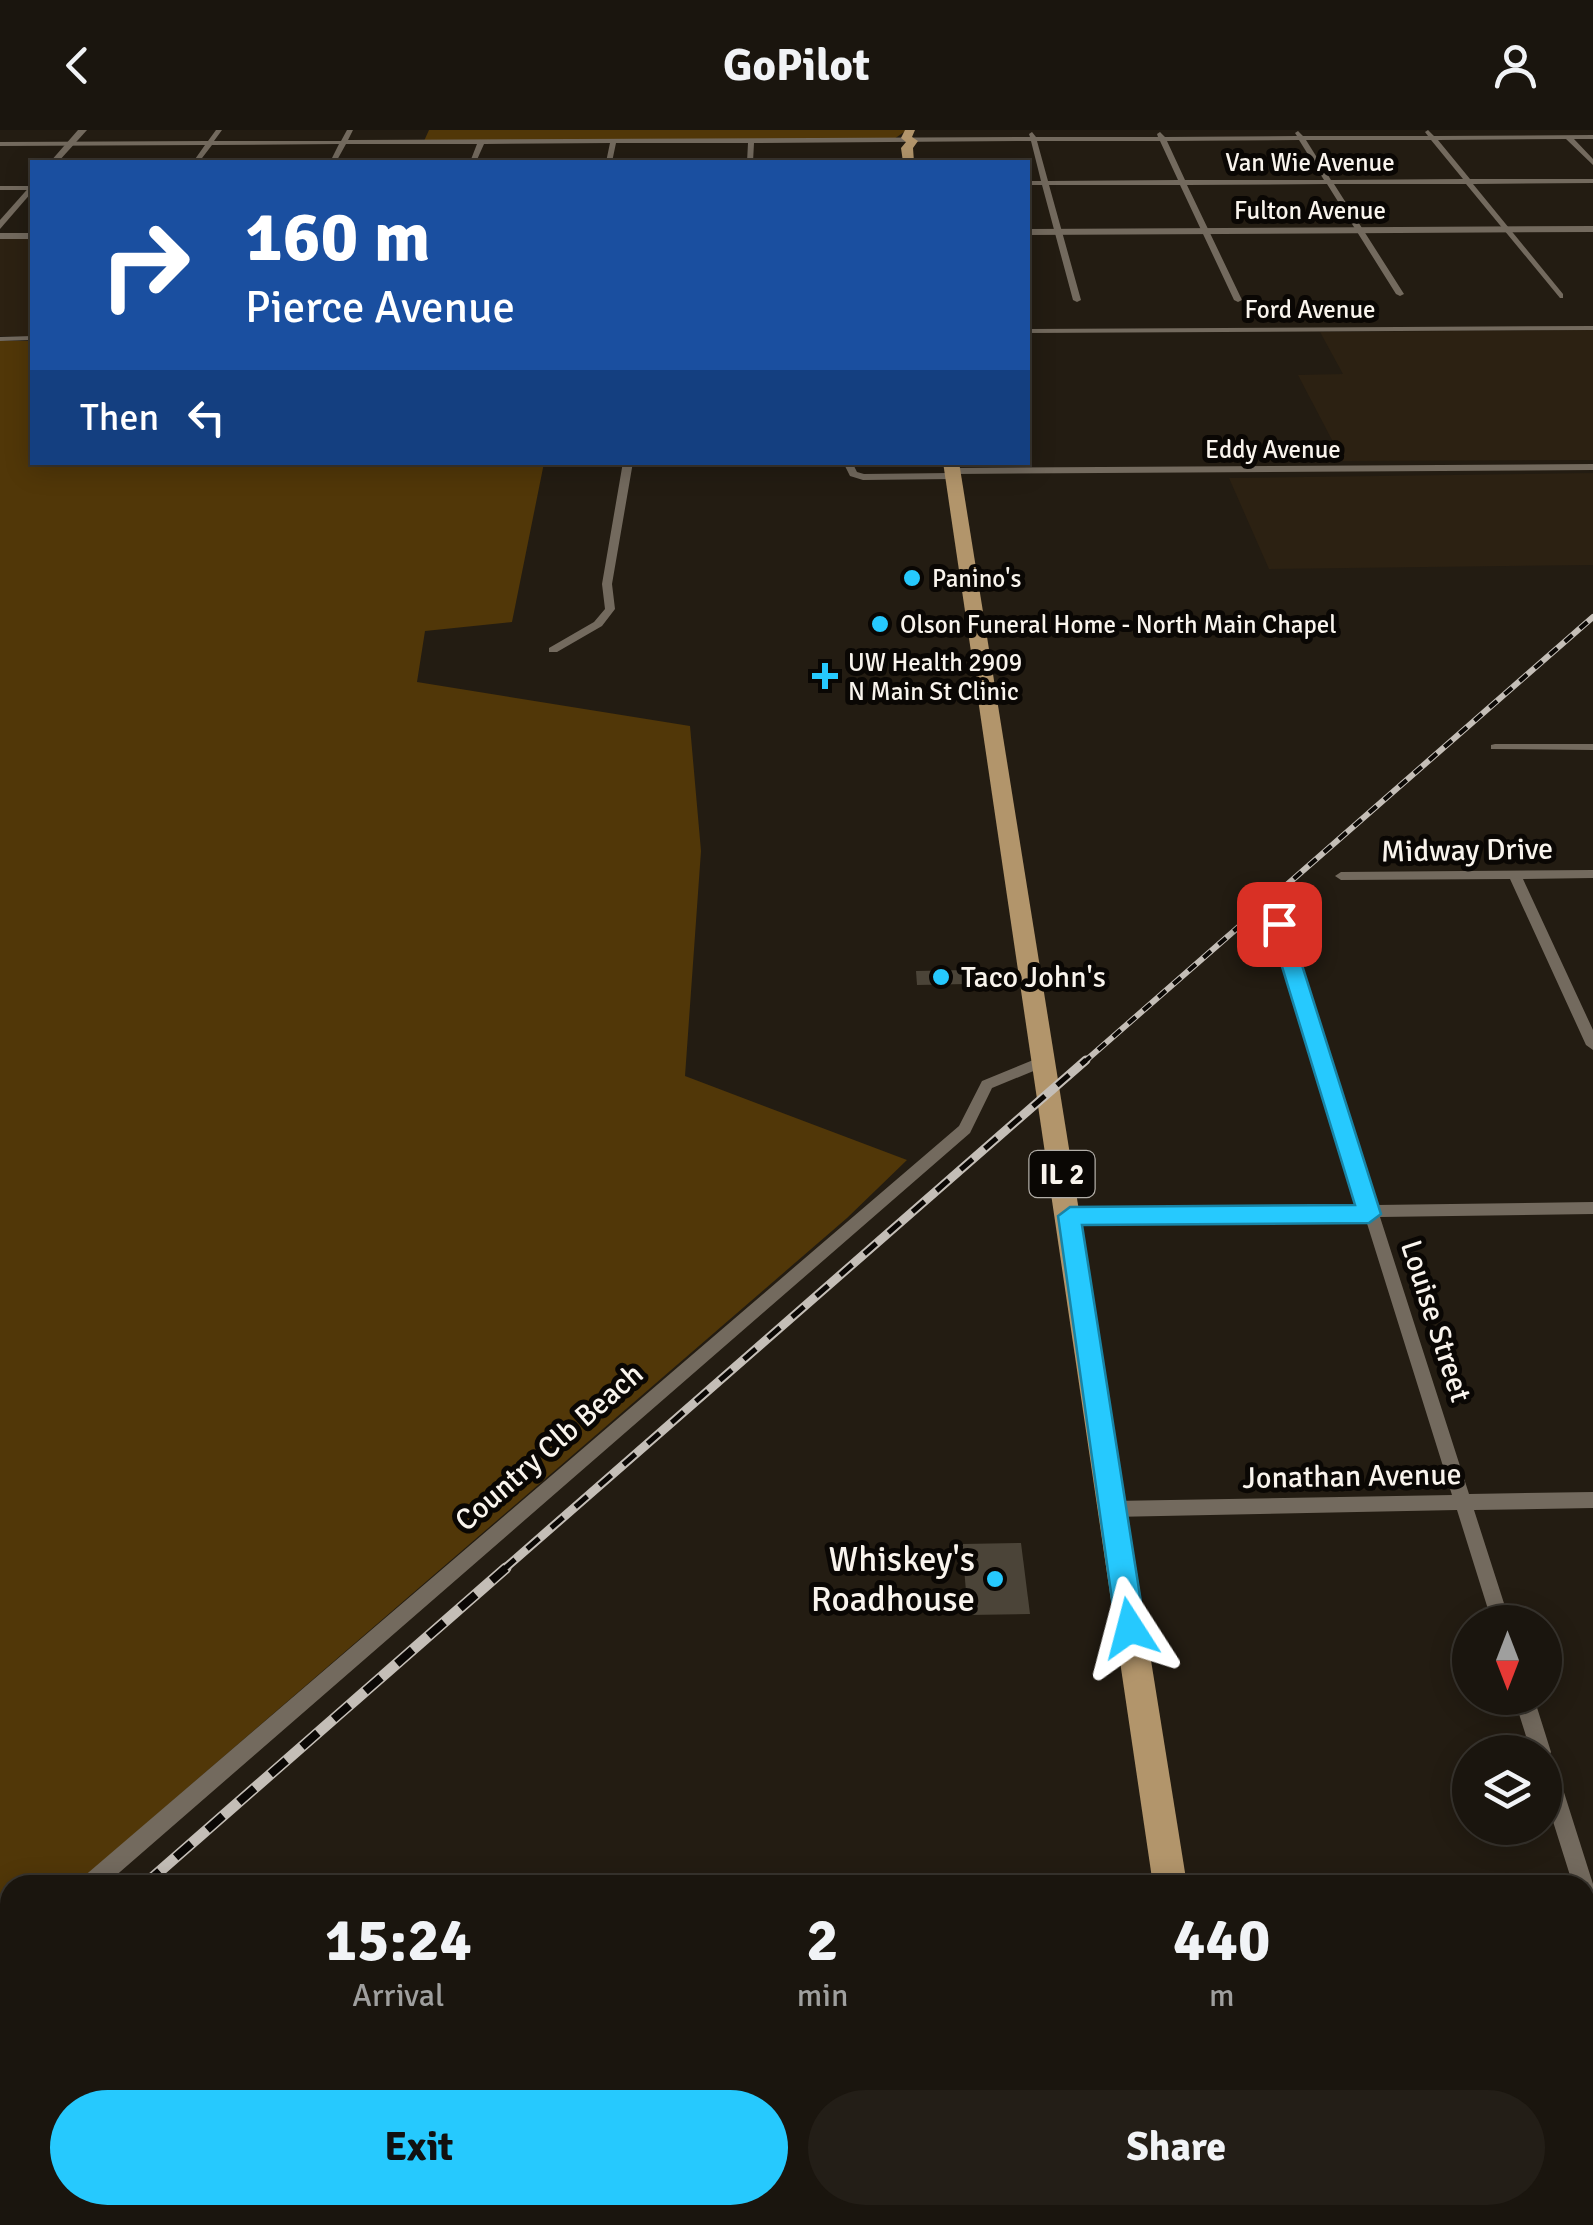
<!DOCTYPE html>
<html lang="en">
<head>
<meta charset="utf-8">
<style>
  :root { --surface:#1a150e; --page:#231e17; --text:#f1f3f6; --muted:#9f9f9e; --line:#38342e; --accent:#26c9fe }
  body { margin:0; font-family:Signika,sans-serif; background:var(--page); color:var(--text); height:100vh; display:flex; flex-direction:column; font-size:38px; white-space:nowrap }
  * { box-sizing:border-box; margin:0 }
  p { font-size:32px; color:var(--muted) }
  .icon { flex:none; width:55px; height:55px; fill:none; stroke:currentColor; stroke-width:2; stroke-linecap:round; stroke-linejoin:round }
  .map { position:relative; flex:1; overflow:hidden }
  .panel { position:absolute; left:0px; top:1745px; width:1595px; height:350px; display:flex; flex-direction:column; background:var(--surface); border-radius:30px 30px 0 0; box-shadow:0 5px 25px #0003,0 0 0 2px var(--line) }
  .panel>* { flex:none }
  .guide { position:absolute; left:30px; top:30px; width:1000px; height:305px; border-radius:0px; box-shadow:0 5px 25px #0003,0 0 0 2px var(--line); background:#1a4fa0; color:#fff; overflow:hidden }
  .needle { width:65px; rotate:180deg }
  .controls { position:absolute; left:1452px; top:1475px; display:grid; gap:20px }
  .controls a { display:grid; place-items:center; width:110px; height:110px; border-radius:50%; background:var(--surface); box-shadow:0 5px 25px #0003,0 0 0 2px var(--line); font-size:50px }
  .pin { position:absolute; display:grid; place-items:center; width:85px; height:85px; color:#fff; margin:-42px; border-radius:20px; box-shadow:0 5px 15px #0006 }
  .me { position:absolute; width:110px; margin:-55px; rotate:351deg; stroke-linejoin:round; filter:drop-shadow(0 0 8px #0008) }
  .turn { display:flex; align-items:center; gap:35px; height:210px; padding:0 50px; font-size:45px }
  .turn .icon { width:130px; height:130px; stroke-width:2.5 }
  .turn b { display:block; font-size:70px; line-height:85px }
  .then { display:flex; align-items:center; height:95px; padding:0 50px; background:#0003; gap:20px; font-size:38px }
  .eta { display:flex; justify-content:space-evenly; align-items:center; height:170px; text-align:center }
  .eta b { font-size:60px; font-weight:700; line-height:70px }
  .action { display:flex; gap:20px; margin-top:auto; padding:20px 50px }
  .action a { flex:1; height:115px; border-radius:60px; background:var(--accent); color:#111; font-size:40px; font-weight:700; line-height:115px; text-align:center }
  .action a+a { background:var(--page); color:var(--text) }
  header { display:flex; justify-content:space-between; align-items:center; height:130px; padding:0 50px; background:var(--surface); font-size:45px; font-weight:700 }
  .map>svg:first-child { display:block }
  .built { fill:#2c2112 }
  .green { fill:#513708 }
  .building { fill:#4b4438 }
  .lines { fill:none; stroke-linecap:round; stroke-linejoin:round }
  .minor { fill:#736a5e; fill-rule:evenodd }
  .tertiary { fill:#736a5e; fill-rule:evenodd }
  .primary { fill:#b2956b; fill-rule:evenodd }
  .rail-far2-casing { stroke:#c4beb7; stroke-width:6 }
  .rail-far1-casing { stroke:#c4beb7; stroke-width:9 }
  .rail-casing { stroke:#c4beb7; stroke-width:11 }
  .rail-far2 { stroke:#0a0704; stroke-width:4; stroke-dasharray:10; stroke-linecap:butt }
  .rail-far1 { stroke:#0a0704; stroke-width:5; stroke-dasharray:16; stroke-linecap:butt }
  .rail { stroke:#0a0704; stroke-width:8; stroke-dasharray:21; stroke-linecap:butt }
  .route { fill:#26c9fe; stroke:#1983a5; stroke-width:2.5 }
  .poi-dot { fill:#26c9fe; stroke:#0a0704; stroke-width:4 }
  .labels { text-anchor:middle; stroke-width:10; stroke-linejoin:round; paint-order:stroke }
  .far-street-label { font-size:25px; fill:#f9f4ed; stroke:#0a0704 }
  .far-poi-label { font-size:25px; fill:#f9f4ed; stroke:#0a0704; text-anchor:start }
  .shield { fill:#0a0704; stroke:#b1ada7; stroke-width:2.5 }
  .shield-label { font-size:28px; font-weight:bold; fill:#f9f4ed }
  .street-label { font-size:30px; fill:#f9f4ed; stroke:#0a0704 }
  .poi-label { font-size:30px; fill:#f9f4ed; stroke:#0a0704; text-anchor:start }
  .near-poi-label { font-size:35px; fill:#f9f4ed; stroke:#0a0704; text-anchor:end }
</style>
</head>
<body>
<header><svg class="icon" aria-label="back" viewBox="0 0 24 24"><path d="M15 5l-7 7 7 7"/></svg>GoPilot<svg class="icon" aria-label="person" viewBox="0 0 24 24"><circle cx="12" cy="8" r="4"/><path d="M4 21q1-7 8-7t8 7"/></svg></header>
<div class="map">
<svg width="1593" height="2095" viewBox="0 0 1593 2095">
  <rect width="100%" height="100%" fill="#231c12"/>
  <!-- built -->
  <g class="built">
    <rect x="0" y="109" width="32" height="97"/>
    <path d="M1593,200v130l-250,1 -45,-86 45,-1 -23,-42z"/>
    <path d="M1593,343v92l-324,4 -40,-91z"/>
  </g>
  <!-- green -->
  <g class="green">
    <path d="M429,0h478l-13,9 -470,2z"/>
    <path d="M0,211h32v121l512,1 -32,159 -87,9 -8,51 273,44 11,125 -16,225 222,84 -60,58 -772,667h-65v57l-10,8z"/>
  </g>
  <!-- building -->
  <g class="building">
    <path d="M965,840l2,14 -50,1 -1,-14z"/>
    <path d="M1021,1413l9,71 -62,1 -6,-71z"/>
  </g>
  <g class="lines">
    <!-- minor -->
    <g class="minor">
      <path d="M216,0h6l-8,11h127l6,-11h6l-5,10 682,-3 -1,-3 3,-2 4,5h122l-1,-3 3,-2 5,5 132,-1 -2,-3 3,-2 5,5h125l-3,-4 3,-2 6,6 159,-1v4h-19l19,20v6l-27,-26 -128,1 32,39h123v4l-120,1 90,110v4h-3l-94,-114h-132l70,110 -4,2 -4,-2 -69,-110 -140,1 55,115 -4,2 -4,-2 -54,-115h-131l32,115 -4,2 -4,-2 -31,-115h-14v-4h13l-10,-40 -277,2 -1,19h-6l1,-19h-132l-4,19h-6l4,-19 -126,1 -8,18h-6l7,-18h-131l-10,18h-6l9,-18 -127,1 -13,17h-6l12,-17 -205,1v-4l208,-1zM1299,10l25,40h-139l-18,-39zM1306,10h125l32,39 -132,1zM1037,11h123l18,39 -130,1z"/>
      <rect x="0" y="56" width="32" height="4"/>
      <path d="M1593,196v4l-565,3v-4z"/>
      <path d="M32,206v4l-32,1v-4z"/>
      <path d="M623,332h10l-21,122 3,25 -13,17 -45,26h-8v-4l45,-26 11,-13 -3,-25z"/>
      <path d="M843,332h9l5,10 7,2 86,-1 -3,-2 5,-3 641,-4v6l-638,4 3,2 -5,3 -90,1 -13,-4z"/>
      <path d="M1495,614h98v6l-102,-1v-4z"/>
      <path d="M1593,740v8l-70,1 70,151v20l-7,-5 -76,-166 -169,1 -6,-4 6,-4z"/>
      <path d="M1279,790l6,4 91,281 217,-3v12l-213,3 89,277 124,-2v16l-119,2 36,112h-18l-35,-112 -345,7 -6,-2 -3,-6 3,-6 6,-2 340,-6 -87,-278 -296,5 -5,-2 -3,-4 3,-4 5,-2 292,-4 -88,-282z"/>
      <path d="M1043,926l7,5 -2,4 -56,23 -22,45 -865,752h-26l3,-7 877,-752 23,-45z"/>
      <path d="M1514,1568h20l17,54 -2,4 6,8 38,120v44l-8,-4v-39h-12l-28,-89v-44h-14z"/>
      <path d="M472,1745l18,3 3,7h-31l3,-7z"/>
      <path d="M10,1813v25l-10,5v-25z"/>
      <rect x="1585" y="1822" width="8" height="22"/>
      <path d="M103,2085h24l-5,10h-24z"/>
    </g>
    <!-- tertiary -->
    <g class="tertiary">
      <path d="M78,0h9l-29,32h-8z"/>
      <path d="M32,54v8l-32,37v-9z"/>
      <path d="M1593,96v6l-565,3v-6z"/>
      <rect x="0" y="103" width="32" height="6"/>
    </g>
    <!-- primary -->
    <g class="primary">
      <path d="M905,0h10l-3,7 6,4 -5,7 1,14h-11l-2,-14 5,-6 -5,-4z"/>
      <path d="M943,332h16l228,1423h-34z"/>
      <path d="M1197,2085h40l1,10h-40z"/>
    </g>
    <defs>
      <path id="rail-far2" d="M1083,933l510,-446"/>
      <path id="rail-far1" d="M503,1440l583,-510"/>
      <g id="rail">
        <path d="M144,1755l362,-317"/>
        <path d="M0,1882l10,-9"/>
      </g>
    </defs>
    <!-- rail-far2 casing -->
    <use href="#rail-far2" class="rail-far2-casing"/>
    <!-- rail-far1 casing -->
    <use href="#rail-far1" class="rail-far1-casing"/>
    <!-- rail casing -->
    <use href="#rail" class="rail-casing"/>
    <!-- rail-far2 -->
    <use href="#rail-far2" class="rail-far2"/>
    <!-- rail-far1 -->
    <use href="#rail-far1" class="rail-far1"/>
    <!-- rail -->
    <use href="#rail" class="rail"/>
  </g>
  <!-- route -->
  <path class="route" d="M1279,788l10,6 92,290 -12,9 -287,2 63,403 -5,9 -10,4 -9,-4 -5,-9 -58,-412 12,-9 285,-2 -86,-281z"/>
  <!-- markers -->
  <g class="poi-dot">
    <circle cx="912" cy="448" r="10"/>
    <circle cx="880" cy="494" r="10"/>
    <path d="M820 531h10v10h10v10h-10v10h-10v-10h-10v-10h10z"/>
    <circle cx="941" cy="847" r="10"/>
    <circle cx="995" cy="1449" r="10"/>
  </g>
  <g class="labels">
    <!-- far-street labels -->
    <g class="far-street-label">
      <text x="1310" y="41">Van Wie Avenue</text>
      <text x="1310" y="89">Fulton Avenue</text>
      <text x="1310" y="188">Ford Avenue</text>
      <text x="1273" y="328">Eddy Avenue</text>
    </g>
    <!-- far-poi labels -->
    <g class="far-poi-label">
      <text x="932" y="457">Panino's</text>
      <text x="900" y="503">Olson Funeral Home - North Main Chapel</text>
      <text x="848" y="541">UW Health 2909<tspan x="848" dy="29">N Main St Clinic</tspan></text>
    </g>
    <!-- shield labels -->
    <rect class="shield" x="1029.5" y="1021" width="65" height="46" rx="8"/>
    <g class="shield-label">
      <text x="1062" y="1054">IL 2</text>
    </g>
    <!-- street labels -->
    <g class="street-label">
      <text transform="translate(1467 720) rotate(-1)" y="10">Midway Drive</text>
      <text transform="translate(1436 1191) rotate(72)" y="10">Louise Street</text>
      <text transform="translate(549 1317) rotate(-41)" y="10">Country Clb Beach</text>
      <text transform="translate(1352 1346) rotate(-1)" y="10">Jonathan Avenue</text>
    </g>
    <!-- poi labels -->
    <g class="poi-label">
      <text x="961" y="857">Taco John's</text>
    </g>
    <!-- near-poi labels -->
    <g class="near-poi-label">
      <text x="975" y="1441">Whiskey's<tspan x="975" dy="40">Roadhouse</tspan></text>
    </g>
  </g>
</svg>
<div class="controls">
<a><svg class="needle" viewBox="-14 -14 28 28"><path d="M0-13l5 13h-10z" fill="#e53935"/><path d="M0 13l5-13h-10z" fill="#9f9f9e"/></svg></a>
<a><svg class="icon" aria-label="layers" viewBox="0 0 24 24"><path d="M12 4l9 5-9 5-9-5zM3 14l9 5 9-5"/></svg></a>
</div>
<div class="pin" style="left:1279px;top:794px;background:#d93025"><svg class="icon" aria-label="arrive" viewBox="0 0 24 24"><path d="M6 21V4h12l-3 4 3 4H6"/></svg></div>
<svg class="me" style="left:1130px;top:1498px" viewBox="-20 -20 40 40"><path d="M0-17L14 15 0 8-14 15z" fill="#26c9fe" stroke="#fff" stroke-width="4"/></svg>
<div class="guide">
<div class="turn"><svg class="icon" aria-label="right" viewBox="0 0 24 24"><path d="M7 20v-9h11M14 6l5 5-5 5"/></svg><div><b>160 m</b>Pierce Avenue</div></div>
<div class="then">Then<svg class="icon" aria-label="left" viewBox="0 0 24 24"><path d="M17 20v-9H6M10 6l-5 5 5 5"/></svg></div>
</div>
<section class="panel">
<div class="eta">
<div><b>15:24</b><p>Arrival</p></div>
<div><b>2</b><p>min</p></div>
<div><b>440</b><p>m</p></div>
</div>
<div class="action"><a>Exit</a><a>Share</a></div>
</section>
</div>
</body>
</html>
